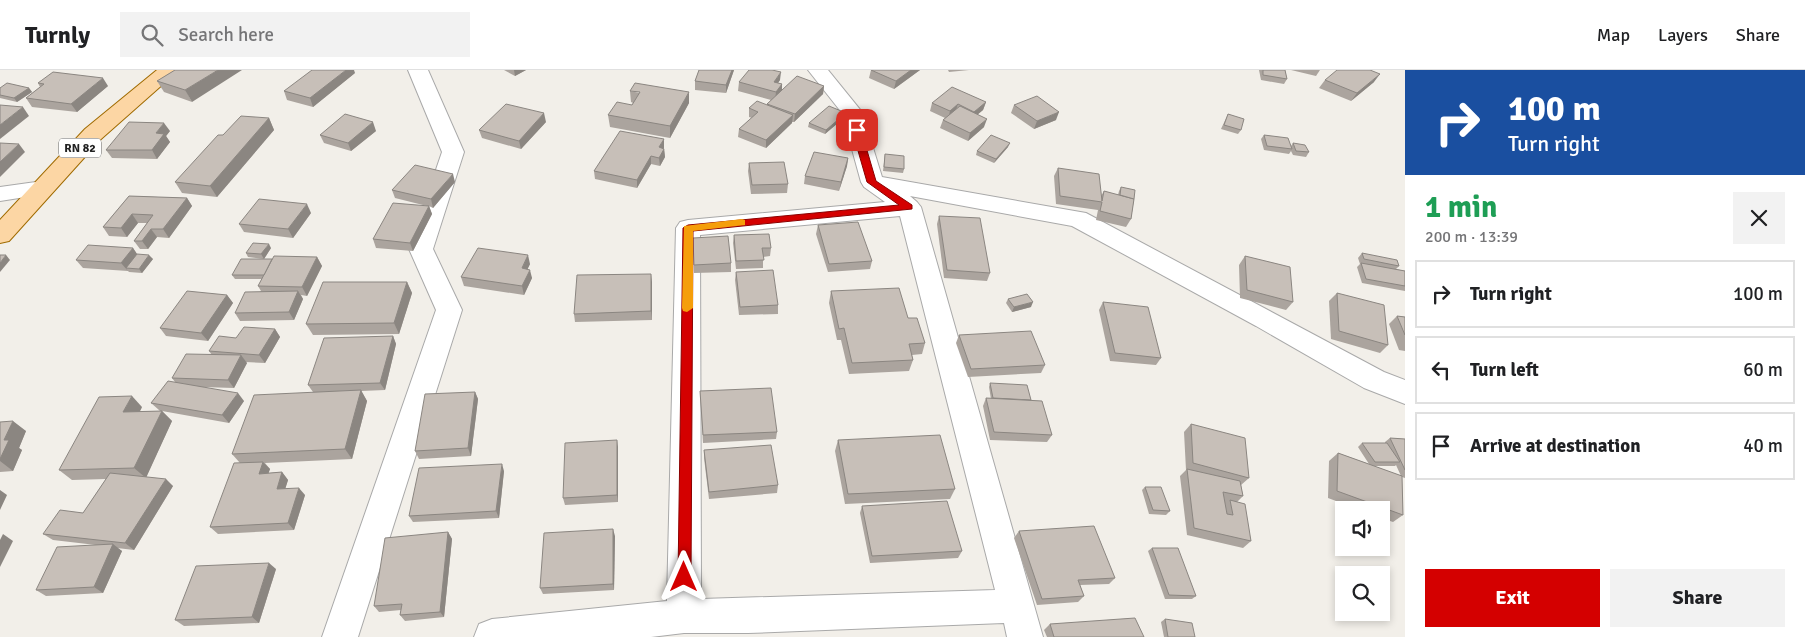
<!DOCTYPE html>
<html lang="en">
<head>
<meta charset="utf-8">
<style>
  :root { --surface:#fff; --page:#f2f2f2; --text:#202124; --muted:#757577; --line:#e0e0e0; --accent:#d40000 }
  body { margin:0; font-family:Signika,sans-serif; background:var(--page); color:var(--text); height:100vh; display:flex; flex-direction:column; font-size:19px; white-space:nowrap }
  * { box-sizing:border-box; margin:0 }
  p { font-size:16px; color:var(--muted) }
  .icon { flex:none; width:28px; height:28px; fill:none; stroke:currentColor; stroke-width:2; stroke-linecap:round; stroke-linejoin:round }
  .map { position:relative; flex:1; overflow:hidden }
  .side { display:flex; flex-direction:column; background:var(--surface); width:400px }
  .side>* { flex:none }
  .top-card { background:#1a4fa0; color:#fff; overflow:hidden }
  .buttons { position:absolute; left:1335px; top:431px; display:grid; gap:10px }
  .buttons a { display:grid; place-items:center; width:55px; height:55px; border-radius:0px; background:var(--surface); box-shadow:0 2px 8px #0003; font-size:25px }
  .pin { position:absolute; display:grid; place-items:center; width:42px; height:42px; color:#fff; margin:-21px; border-radius:10px; box-shadow:0 2px 8px #0006 }
  .me { position:absolute; width:55px; margin:-28px; rotate:0deg; stroke-linejoin:round; filter:drop-shadow(0 0 4px #0008) }
  .turn { display:flex; align-items:center; gap:18px; height:105px; padding:0 20px; font-size:22px }
  .turn .icon { width:65px; height:65px; stroke-width:2.5 }
  .turn b { display:block; font-size:35px; line-height:42px }
  .round { display:grid; place-items:center; flex:none; width:52px; height:52px; border-radius:0px; background:var(--page) }
  .headline { display:flex; align-items:center; justify-content:space-between; height:85px; padding:0 20px }
  h1 { font-size:30px; font-weight:700; line-height:38px; color:#1e9e55 }
  .button { display:flex; gap:10px; margin-top:auto; padding:10px 20px }
  .button a { flex:1; height:58px; border-radius:0px; background:var(--accent); color:#fff; font-size:20px; font-weight:700; line-height:58px; text-align:center }
  .button a+a { background:var(--page); color:var(--text) }
  ul { padding:0; list-style:none }
  li { display:flex; align-items:center; gap:15px; height:68px; margin:0 10px 8px; padding:0 10px; border:2px solid var(--line); border-radius:0px }
  li div { flex:1 }
  li b { display:block; font-size:19px }
  li em { font-style:normal }
  header { display:flex; align-items:center; gap:30px; box-sizing:border-box; height:70px; padding:0 25px; background:var(--surface); border-bottom:1px solid var(--line) }
  header strong { font-size:24px }
  nav { display:flex; gap:28px; margin-inline-start:auto; font-size:18px }
  .search { width:350px; height:45px; background:var(--page); display:flex; align-items:center; gap:12px; box-sizing:border-box; padding:0 18px; border-radius:0px; color:var(--muted); font-size:19px }
  main { display:flex; flex:1; min-height:0 }
  .map>svg:first-child { display:block }
  .lines { fill:none; stroke-linecap:round; stroke-linejoin:round }
  .minor-casing { stroke:#a9a9a9; stroke-width:2 }
  .primary-casing { stroke:#a06b00; stroke-width:2 }
  .minor { fill:#fff; fill-rule:evenodd }
  .primary { fill:#fcd6a4; fill-rule:evenodd }
  .wall { fill:#aba49e; fill-rule:evenodd }
  .shaded-wall { fill:#8b8681 }
  .building { fill:#c7bfb8; stroke:#8b8681 }
  .route { fill:#d40000; stroke:#8a0000 }
  .slow { fill:#f59e0b }
  .labels { text-anchor:middle; stroke-width:5; stroke-linejoin:round; paint-order:stroke }
  .shield { fill:#fff; stroke:#646464; stroke-width:1 }
  .shield-label { font-size:12px; font-weight:bold; fill:#222 }
</style>
</head>
<body>
<header>
<strong>Turnly</strong>
<div class="search"><svg class="icon" aria-label="search" viewBox="0 0 24 24"><circle cx="10" cy="10" r="6"/><path d="M15 15l6 6"/></svg>Search here</div>
<nav><a>Map</a><a>Layers</a><a>Share</a></nav>
</header>
<main>
<div class="map">
<svg width="1405" height="567" viewBox="0 0 1405 567">
  <rect width="100%" height="100%" fill="#f2efe9"/>
  <g class="lines">
    <defs>
      <g id="minor">
        <path d="M408,0h20l36,82 -31,97 29,61 -104,327h-36l114,-327 -27,-61 33,-97z"/>
        <path d="M808,0h20l34,42 20,65 204,36 298,159 21,8v24l-41,-16 -108,-62 -184,-100 -162,-30 7,6 4,5 122,430h-36l-3,-14 -256,10h-64l-33,4h-177l5,-13 13,-5 175,-18 9,-373 4,-6 8,-2 197,-18 -21,-15 -3,-5 -19,-69zM900,146l95,374 -294,9 -1,-364z"/>
        <path d="M43,111l8,2 3,5 -3,5 -51,8v-14z"/>
      </g>
      <path id="primary" d="M157,0h22l-78,69 -92,102 -9,2v-23l85,-91z"/>
    </defs>
    <!-- minor casing -->
    <use href="#minor" class="minor-casing"/>
    <!-- primary casing -->
    <use href="#primary" class="primary-casing"/>
    <!-- minor -->
    <use href="#minor" class="minor"/>
    <!-- primary -->
    <use href="#primary" class="primary"/>
  </g>
  <!-- wall -->
  <g class="wall">
    <path d="M175,0l17,32 -28,-10 -7,-11z"/>
    <path d="M504,0h22l-11,6z"/>
    <path d="M696,0h38l-8,23 -31,-3v-9l4,-11z"/>
    <path d="M871,0h49l-26,19 -25,-11z"/>
    <path d="M948,0h21l-20,2z"/>
    <path d="M1259,0h26l2,9 -3,5 -23,-4z"/>
    <path d="M1291,0h29l-4,6z"/>
    <path d="M355,3l-42,34 -26,-7 -3,-9z"/>
    <path d="M780,10l-2,3 4,1v6l42,-4 -1,8 -29,28h-2v1l-26,25 -28,-11 1,-8 13,-11 -3,-1v-9l18,-3v-1l4,-4 -33,-9 1,-9z"/>
    <path d="M1325,10l49,2 -23,19 -32,-13z"/>
    <path d="M38,13l70,3 -31,26 -45,-5 -6,-9 14,-11z"/>
    <path d="M0,18h29l3,4 -15,10 -17,-4z"/>
    <path d="M630,21l59,12 -19,35 -60,-11 -2,-12 24,-10 1,-2 -2,-1z"/>
    <path d="M986,32l-3,8 -5,4 6,13 -16,14 -28,-13 3,-8 2,-2 -15,-7 2,-8z"/>
    <path d="M1014,35l42,15 -22,9 -23,-16z"/>
    <path d="M1228,44l13,16 -3,4 -17,-5z"/>
    <path d="M845,47l-20,17 -17,-7 1,-4z"/>
    <path d="M269,48l5,12 -57,67 -35,-4 -7,-11 48,-47z"/>
    <path d="M546,52l-25,27 -39,-11 -3,-8z"/>
    <path d="M170,61l-4,5 4,6 -13,17 -45,-1 -6,-8z"/>
    <path d="M376,61l-25,20 -27,-8 -4,-8z"/>
    <path d="M1264,65l27,11 2,-3 16,9 -3,5 -13,-2 -2,-4 -2,3 -25,-4 -3,-11z"/>
    <path d="M1008,77l-14,16 -18,-8 1,-4z"/>
    <path d="M664,78l1,9 -5,9 -9,-2 -14,24 -42,-9 -1,-8z"/>
    <path d="M885,84l19,15 -1,4 -20,-2z"/>
    <path d="M848,88l-1,8 -8,25 -35,-7 1,-8z"/>
    <path d="M749,93l39,21 -1,9 -36,1 -3,-23z"/>
    <path d="M1058,98l43,28 3,-5 14,4 1,-4 2,-4 13,12 -3,20 -5,8 -30,-7 2,-10 -42,-6 -2,-28z"/>
    <path d="M455,112l-22,26 -4,-2 3,8 -19,37 -37,-3 -3,-9 54,-33 -32,-8 -3,-8z"/>
    <path d="M129,126l58,2 5,8 -23,32 -12,-1 -9,12h-8l-6,-8 13,-18h-9l-11,14 -18,-1 -6,-9z"/>
    <path d="M311,143l-18,25 -49,-6 -5,-8z"/>
    <path d="M939,146l51,57 -3,8 -43,-3 -7,-54z"/>
    <path d="M818,155l54,36 -2,8 -42,3 -12,-38z"/>
    <path d="M734,165l37,13 -1,8 -7,1v11l-27,1 -3,-26z"/>
    <path d="M693,168l38,25v9l-37,1z"/>
    <path d="M133,178l4,6 16,5 -11,14 -13,-1 -1,-1 -45,-3 -7,-8z"/>
    <path d="M271,178l-7,11 -16,-2 -2,-4z"/>
    <path d="M1362,183l37,13 -3,3 9,2v20l-43,-8 -5,-16 3,-3 -2,-6z"/>
    <path d="M1245,186l48,46 -7,8 -46,-12 -1,-33z"/>
    <path d="M317,187l5,9 -15,30 -6,-1 2,4 -9,21 -54,1 -5,-8 26,-22 -3,-5 4,-7h-27l-3,-4 40,-16z"/>
    <path d="M530,194l-3,5 5,9 -8,17 -60,-9 -3,-9z"/>
    <path d="M736,202l42,33v9l-39,1 -4,-35z"/>
    <path d="M651,204l1,46 -77,2 -1,-8z"/>
    <path d="M407,212l5,11 -13,41 -86,1 -7,-11z"/>
    <path d="M831,221l77,27 17,25 -3,11 -10,1 1,5 -4,11 -60,3 -8,-34h-4l-8,-37z"/>
    <path d="M1337,223l51,52 -8,8 -49,-14 -2,-38z"/>
    <path d="M227,225l6,8 -25,38 -42,-5 -6,-8z"/>
    <path d="M1008,229l23,8 -19,5 -6,-9z"/>
    <path d="M1103,232l58,56 -5,7 -46,-4 -11,-51z"/>
    <path d="M1397,246l8,1v34l-6,-1 -10,-26z"/>
    <path d="M275,259l5,8 -15,26 -20,-1 2,1 -13,25 -32,-1 42,14 -15,22 -67,-12 10,10 -26,56 27,9 -39,64 -17,-2 5,3 -19,42 -57,3 -10,-6 60,-45 -43,-5 -10,-6 40,-21 23,-34 -34,1 -13,-10 83,-63 -2,4h20l-1,-1 -8,-7 24,-21 -3,-4 40,-23 -3,-4 27,-13z"/>
    <path d="M959,265l86,30 -4,8 -73,4 -12,-34z"/>
    <path d="M393,266l3,8 -11,46 -24,1 6,10 -15,58 -87,4 5,6 -2,4 14,-1 6,8 -3,9 20,6 -11,35 -76,4 -8,-7 30,-64 -8,-9 81,-62 -5,-7z"/>
    <path d="M990,313l41,17 21,35 -5,7 -57,-2 -7,-34 3,-8 5,1 -2,-12z"/>
    <path d="M700,321l77,41 -1,7 -73,4z"/>
    <path d="M475,322l3,7 -7,57 -52,3 -4,-8z"/>
    <path d="M0,352l26,9 -7,17 3,2 -9,21 -13,1z"/>
    <path d="M1191,354l58,54 -8,7 2,11 -6,6 14,39 -8,7 -56,-13 -7,-59 6,-6 -2,-38z"/>
    <path d="M1390,368l15,1v39l-3,-1 1,38 -10,7 -12,-4v-8h-21l-32,-12 1,-37 9,-8 31,11 -11,-17 4,-4h23v-1zM1396,395l5,11 -27,-10h21z"/>
    <path d="M838,370l117,49 -5,10 -105,5 -10,-53z"/>
    <path d="M618,377v55l-53,3 -2,-7z"/>
    <path d="M704,380l74,35 -1,8 -68,6 -5,-41z"/>
    <path d="M504,401l-5,47 -86,4 -4,-6z"/>
    <path d="M1145,417l25,24 -4,4 -17,-1 -7,-24z"/>
    <path d="M862,436l100,45 -4,7 -88,5 -10,-50z"/>
    <path d="M1019,461l96,47 -6,6 -29,1 4,11 -6,6 -41,3 -23,-67z"/>
    <path d="M448,462l4,7 -8,78 -39,4 -5,-6 1,-5 -22,2 -5,-6z"/>
    <path d="M615,466l-1,54 -71,4 -3,-6z"/>
    <path d="M1152,478l44,48 -4,3h-27l-17,-48z"/>
    <path d="M276,499l-17,54 -75,3 -9,-6z"/>
    <path d="M1165,549l30,18h-31l-3,-15z"/>
    <path d="M1050,554l94,13h-97l-3,-7z"/>
  </g>
  <!-- shaded-wall -->
  <g class="shaded-wall">
    <path d="M218,0h24l-50,32 -7,-12z"/>
    <path d="M346,0h8l1,3 -42,34 -3,-9z"/>
    <path d="M514,0h12l-11,6z"/>
    <path d="M732,0h2l-8,23v-8z"/>
    <path d="M911,0h9l-26,19 2,-8z"/>
    <path d="M781,2l-1,8 -7,10 1,-8z"/>
    <path d="M1380,4l-6,8 -23,19 6,-8z"/>
    <path d="M103,8l5,8 -31,26 -6,-8z"/>
    <path d="M782,14v8l-7,9 1,-9z"/>
    <path d="M824,16l-1,8 -29,28 1,-8z"/>
    <path d="M29,18l3,4 -15,10 -3,-4z"/>
    <path d="M689,22v11l-19,35v-12z"/>
    <path d="M986,32l-3,8 -12,10 3,-8z"/>
    <path d="M958,34l-3,9 -7,6 2,-8z"/>
    <path d="M23,37l6,9 -29,23v-14z"/>
    <path d="M1059,42l-3,8 -22,9 3,-8z"/>
    <path d="M544,43l2,9 -25,27 -2,-8z"/>
    <path d="M846,43l-1,4 -20,17 1,-4z"/>
    <path d="M793,45l-1,8 -26,25v-8z"/>
    <path d="M269,48l5,12 -57,67 -7,-11z"/>
    <path d="M987,49l-3,8 -16,14 2,-8z"/>
    <path d="M373,52l3,9 -25,20 -3,-8z"/>
    <path d="M164,53l6,8 -4,5 4,6 -13,17 -5,-9 4,-17z"/>
    <path d="M664,69v9l-5,8v-9z"/>
    <path d="M1010,73l-2,4 -14,16 2,-4z"/>
    <path d="M19,74l6,8 -25,25v-15z"/>
    <path d="M664,79l1,8 -5,9 -1,-8z"/>
    <path d="M651,86v8l-14,24v-8z"/>
    <path d="M848,88l-1,8 -8,25 2,-9z"/>
    <path d="M453,104l2,8 -22,26 -2,-9z"/>
    <path d="M187,128l5,8 -23,32 -6,-9z"/>
    <path d="M307,134l4,9 -18,25 -5,-9z"/>
    <path d="M429,136l3,8 -19,37 -3,-8z"/>
    <path d="M132,144l6,9 -11,14 -6,-9z"/>
    <path d="M151,159l6,8 -9,12 -6,-8z"/>
    <path d="M269,174l2,4 -7,11 -3,-5z"/>
    <path d="M133,178l6,9 -13,11 2,3 -7,-8z"/>
    <path d="M6,185l4,5 -10,12v-9z"/>
    <path d="M149,185l4,4 -11,14 -3,-4z"/>
    <path d="M528,185l2,9 -6,13 -2,-9z"/>
    <path d="M317,187l5,9 -15,30 -5,-9z"/>
    <path d="M530,200l2,8 -8,17 -2,-9z"/>
    <path d="M651,204l1,8v38l-1,-9z"/>
    <path d="M407,212l5,11 -13,41 -5,-11z"/>
    <path d="M298,221l5,8 -9,21 -5,-8z"/>
    <path d="M227,225l6,8 -25,38 -7,-8z"/>
    <path d="M1033,232l-2,5 -19,5 2,-5z"/>
    <path d="M275,259l5,8 -15,26 -6,-8z"/>
    <path d="M393,266l3,8 -11,46 -5,-7z"/>
    <path d="M241,285l6,8 -13,25 -6,-8z"/>
    <path d="M361,320l6,11 -15,58 -7,-10z"/>
    <path d="M475,322l3,7 -7,57 -3,-8z"/>
    <path d="M238,323l6,8 -15,22 -7,-8z"/>
    <path d="M132,326l10,11 -8,16 -11,-11z"/>
    <path d="M162,341l10,10 -26,57 -12,-10z"/>
    <path d="M13,351l13,10 -7,17 3,2 -9,21 -13,-10v-2l4,-19z"/>
    <path d="M617,370l1,7v55l-1,-7z"/>
    <path d="M263,392l7,7 -4,12 -7,-7z"/>
    <path d="M502,394l2,7 -5,47 -3,-7z"/>
    <path d="M282,402l6,8 -5,16 -6,-7z"/>
    <path d="M166,409l7,7 -39,64 -9,-7z"/>
    <path d="M299,418l6,7 -11,35 -6,-7z"/>
    <path d="M0,420l7,5 -7,15z"/>
    <path d="M613,459l2,7 -1,54 -1,-6z"/>
    <path d="M448,462l4,7 -8,78 -4,-5z"/>
    <path d="M3,464l10,7 -13,26v-27z"/>
    <path d="M113,474l9,7 -19,42 -9,-6z"/>
    <path d="M269,493l7,6 -17,54 -7,-6z"/>
  </g>
  <!-- building -->
  <g class="building">
    <path d="M175,0h43l-33,20 -28,-9z"/>
    <path d="M312,0h34l-36,28 -26,-7z"/>
    <path d="M699,0h33l-6,15 -31,-4z"/>
    <path d="M749,0h23l9,2 -7,10 8,2 -6,8 -37,-10z"/>
    <path d="M871,0h40l-15,11z"/>
    <path d="M1263,0h22l2,9 -24,-4z"/>
    <path d="M1337,0h33l10,4 -23,19 -32,-13z"/>
    <path d="M53,2l50,6 -32,26 -45,-6 18,-14 -6,-1z"/>
    <path d="M797,6l27,10 -29,28 -28,-10z"/>
    <path d="M7,13l22,5 -15,10 -14,-3v-7z"/>
    <path d="M635,13l54,9 -19,34 -62,-11 9,-13 15,3 8,-13 -10,-1z"/>
    <path d="M952,17l34,15 -12,10 -16,-8 -8,7 -18,-8z"/>
    <path d="M1037,26l22,16 -22,9 -23,-16z"/>
    <path d="M757,31l36,14 -27,25 -27,-11 19,-17 -9,-4z"/>
    <path d="M506,34l38,9 -25,28 -40,-11z"/>
    <path d="M0,35l23,2 -23,18z"/>
    <path d="M829,36l17,7 -20,17 -17,-7z"/>
    <path d="M960,36l27,13 -17,14 -27,-13z"/>
    <path d="M345,44l28,8 -25,21 -28,-8z"/>
    <path d="M1228,44l16,5 -3,11 -17,-5z"/>
    <path d="M241,46l28,2 -59,68 -35,-4 43,-47h5z"/>
    <path d="M129,52l35,1 -8,10 8,1 -12,16h-46z"/>
    <path d="M620,61l44,8 -5,8 5,2 -5,9 -8,-2 -14,24 -43,-9z"/>
    <path d="M991,65l19,8 -14,16 -19,-8z"/>
    <path d="M1264,65l24,3 4,11 -25,-3z"/>
    <path d="M0,73l19,1 -19,18z"/>
    <path d="M1293,73l12,2 4,7 -13,-1z"/>
    <path d="M814,82l34,6 -7,24 -36,-6z"/>
    <path d="M885,84l19,2v13l-20,-2z"/>
    <path d="M784,92l4,22 -36,1 -3,-22z"/>
    <path d="M415,95l38,9 -22,25 -39,-9z"/>
    <path d="M1058,98l41,6 3,27 2,-10 30,8 -3,20 -31,-8 2,-9 -42,-6z"/>
    <path d="M1121,117l14,3 -1,9 -14,-4z"/>
    <path d="M129,126l58,2 -24,31h-12l-9,12h-8l19,-26 -21,-1 -11,14 -18,-1z"/>
    <path d="M259,129l48,5 -19,25 -49,-5z"/>
    <path d="M393,133l36,3 -19,37 -37,-4z"/>
    <path d="M939,146l41,2 10,55 -43,-3z"/>
    <path d="M858,152l14,39 -43,3 -11,-39z"/>
    <path d="M769,164l2,14h-9l2,12 -28,1 -2,-26z"/>
    <path d="M728,166l3,27 -37,2 -1,-27z"/>
    <path d="M253,173l16,1 -8,10 -15,-1z"/>
    <path d="M88,175l45,3 -12,15 -45,-3z"/>
    <path d="M478,178l50,7 -6,13 8,2 -8,16 -61,-9z"/>
    <path d="M1362,183l35,7 2,6 -35,-7z"/>
    <path d="M137,184l12,1 -10,14 -13,-1z"/>
    <path d="M0,185h6l-6,8z"/>
    <path d="M274,186l43,1 -15,30 -44,-1z"/>
    <path d="M1245,186l45,11 3,35 -46,-12z"/>
    <path d="M241,189h31l-8,16h-32z"/>
    <path d="M1361,193l44,8v15l-39,-7z"/>
    <path d="M773,200l5,35 -38,2 -4,-35z"/>
    <path d="M651,204v37l-77,3 3,-39z"/>
    <path d="M323,212h84l-13,41 -88,1z"/>
    <path d="M899,218l9,30h9l8,25 -16,1 4,16 -61,3 -8,-35 -5,1 -8,-38z"/>
    <path d="M187,221l40,4 -26,38 -41,-5z"/>
    <path d="M298,221l-9,21 -54,1 10,-21z"/>
    <path d="M1337,223l47,12 4,40 -49,-14z"/>
    <path d="M1027,224l6,8 -19,5 -6,-8z"/>
    <path d="M1103,232l45,5 13,51 -46,-5z"/>
    <path d="M1397,246l8,1v18z"/>
    <path d="M244,257l31,2 -16,26 -50,-4 10,-15 17,2z"/>
    <path d="M1031,261l14,34 -74,4 -12,-34z"/>
    <path d="M393,266l-13,47 -72,2 16,-47z"/>
    <path d="M186,284l55,1 -13,25 -56,-2z"/>
    <path d="M168,311l70,12 -16,22 -71,-12z"/>
    <path d="M990,313l37,2 4,15 -38,-2z"/>
    <path d="M771,318l6,44 -74,3 -3,-44z"/>
    <path d="M361,320l-16,59 -113,5 22,-59z"/>
    <path d="M475,322l-7,56 -53,3 10,-57z"/>
    <path d="M132,326l-9,16 39,-1 -28,57 -75,2 40,-73z"/>
    <path d="M986,328l56,3 10,34 -58,-3z"/>
    <path d="M13,351l-9,19h5l-9,19v-37z"/>
    <path d="M1191,354l54,14 4,40 -56,-15z"/>
    <path d="M940,365l15,54 -107,5 -10,-54z"/>
    <path d="M1390,368l15,1v31z"/>
    <path d="M617,370v55l-54,3 2,-55z"/>
    <path d="M1362,373h25l13,19h-25z"/>
    <path d="M771,375l7,40 -69,7 -5,-42z"/>
    <path d="M1338,383l64,23 1,39 -66,-24z"/>
    <path d="M263,392l-4,12 23,-2 -5,17 22,-1 -11,35 -78,4 24,-64z"/>
    <path d="M502,394l-6,47 -87,5 10,-48z"/>
    <path d="M1187,399l53,12 3,15 -20,-4 4,22 6,1 -3,-15 15,4 6,37 -57,-13z"/>
    <path d="M110,403l56,6 -41,64 -82,-9 17,-24 23,3z"/>
    <path d="M1145,417h16l9,24 -17,-1z"/>
    <path d="M947,431l15,50 -90,5 -10,-50z"/>
    <path d="M1094,456l21,52 -37,2 6,16 -42,3 -23,-68z"/>
    <path d="M613,459v55l-73,4 4,-55z"/>
    <path d="M448,462l-8,80 -40,3 2,-11 -28,2 11,-68z"/>
    <path d="M113,474l-19,43 -58,3 21,-43z"/>
    <path d="M1152,478h26l18,48 -27,-1z"/>
    <path d="M269,493l-17,54 -77,3 21,-54z"/>
    <path d="M1135,548l9,19h-90l-4,-13z"/>
    <path d="M1165,549l27,4 3,14h-27z"/>
  </g>
  <!-- route -->
  <path class="route" d="M857,57l4,3 15,51 36,24v4l-219,22 -2,346 -2,5 -5,2 -4,-2 -2,-5 5,-349 5,-3 211,-20 -32,-23 -15,-52z"/>
  <!-- slow -->
  <path class="slow" d="M742,149l3,1v5l-52,6v77l-6,4 -4,-1 -1,-3 2,-82z"/>
  <g class="labels">
    <!-- shield labels -->
    <rect class="shield" x="59" y="68.5" width="42" height="19" rx="4"/>
    <g class="shield-label">
      <text x="80" y="82">RN 82</text>
    </g>
  </g>
</svg>
<div class="buttons">
<a><svg class="icon" aria-label="sound" viewBox="0 0 24 24"><path d="M4 9h4l5-4v14l-5-4H4zM17 9q2 3 0 6"/></svg></a>
<a><svg class="icon" aria-label="search" viewBox="0 0 24 24"><circle cx="10" cy="10" r="6"/><path d="M15 15l6 6"/></svg></a>
</div>
<div class="pin" style="left:857px;top:60px;background:#d93025"><svg class="icon" aria-label="arrive" viewBox="0 0 24 24"><path d="M6 21V4h12l-3 4 3 4H6"/></svg></div>
<svg class="me" style="left:684px;top:507px" viewBox="-20 -20 40 40"><path d="M0-17L14 15 0 8-14 15z" fill="#d40000" stroke="#fff" stroke-width="4"/></svg>
</div>
<section class="side">
<div class="top-card">
<div class="turn"><svg class="icon" aria-label="right" viewBox="0 0 24 24"><path d="M7 20v-9h11M14 6l5 5-5 5"/></svg><div><b>100 m</b>Turn right</div></div>
</div>
<div class="headline"><div><h1>1 min</h1><p>200 m · 13:39</p></div><a class="round"><svg class="icon" aria-label="close" viewBox="0 0 24 24"><path d="M6 6l12 12M18 6L6 18"/></svg></a></div>
<ul>
<li><svg class="icon" aria-label="right" viewBox="0 0 24 24"><path d="M7 20v-9h11M14 6l5 5-5 5"/></svg><div><b>Turn right</b></div><em>100 m</em></li>
<li><svg class="icon" aria-label="left" viewBox="0 0 24 24"><path d="M17 20v-9H6M10 6l-5 5 5 5"/></svg><div><b>Turn left</b></div><em>60 m</em></li>
<li><svg class="icon" aria-label="arrive" viewBox="0 0 24 24"><path d="M6 21V4h12l-3 4 3 4H6"/></svg><div><b>Arrive at destination</b></div><em>40 m</em></li>
</ul>
<div class="button"><a>Exit</a><a>Share</a></div>
</section>
</main>
</body>
</html>
